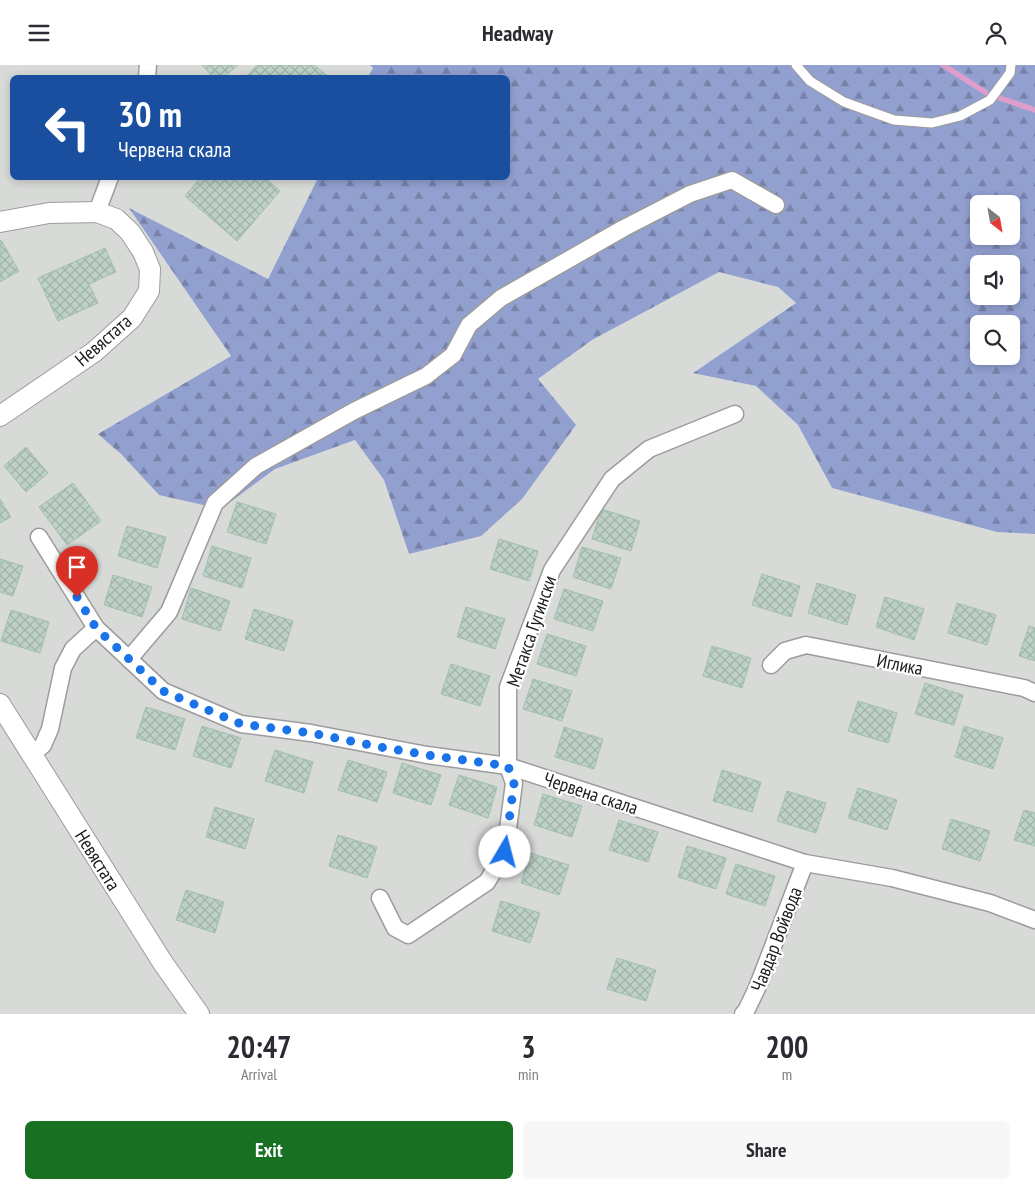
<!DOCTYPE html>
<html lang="en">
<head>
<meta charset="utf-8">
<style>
  :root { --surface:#fff; --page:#f7f7f7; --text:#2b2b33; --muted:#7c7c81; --accent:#187122 }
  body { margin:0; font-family:"PT Sans Narrow",sans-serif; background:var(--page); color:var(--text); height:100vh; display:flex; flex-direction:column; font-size:19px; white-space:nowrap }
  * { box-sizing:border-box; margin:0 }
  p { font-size:16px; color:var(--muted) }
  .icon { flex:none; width:28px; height:28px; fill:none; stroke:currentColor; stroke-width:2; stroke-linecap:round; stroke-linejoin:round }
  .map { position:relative; height:949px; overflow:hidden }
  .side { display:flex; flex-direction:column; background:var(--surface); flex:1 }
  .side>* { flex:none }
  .banner { position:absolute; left:10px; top:10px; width:500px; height:105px; border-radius:8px; box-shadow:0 2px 8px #0003; background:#1a4fa0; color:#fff; overflow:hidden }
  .needle { width:32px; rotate:149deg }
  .tools { position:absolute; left:970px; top:130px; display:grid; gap:10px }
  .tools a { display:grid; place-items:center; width:50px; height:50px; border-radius:8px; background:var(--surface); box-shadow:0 2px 8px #0003; font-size:25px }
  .pin { position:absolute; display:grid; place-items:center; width:42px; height:42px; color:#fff; margin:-51px -21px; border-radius:50% 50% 50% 0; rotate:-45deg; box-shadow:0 0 5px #0007 }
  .pin .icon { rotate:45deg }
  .me { position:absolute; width:55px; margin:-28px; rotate:8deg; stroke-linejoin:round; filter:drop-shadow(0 0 4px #0008) }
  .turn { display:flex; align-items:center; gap:18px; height:105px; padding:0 25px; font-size:22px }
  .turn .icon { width:65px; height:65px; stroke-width:2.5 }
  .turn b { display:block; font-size:35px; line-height:42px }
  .eta { display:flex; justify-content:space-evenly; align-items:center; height:85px; text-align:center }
  .eta b { font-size:30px; font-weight:700; line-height:35px }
  .cta { display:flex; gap:10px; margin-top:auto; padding:10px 25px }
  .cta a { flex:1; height:58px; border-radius:8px; background:var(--accent); color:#fff; font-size:20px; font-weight:700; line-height:58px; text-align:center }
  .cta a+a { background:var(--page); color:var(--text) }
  header { display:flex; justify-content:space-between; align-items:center; height:65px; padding:0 25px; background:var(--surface); font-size:22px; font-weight:700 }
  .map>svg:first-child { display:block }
  .residential { fill:#d8dad8 }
  .forest { fill:url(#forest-firs); fill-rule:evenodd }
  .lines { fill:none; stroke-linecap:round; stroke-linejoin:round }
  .stream { stroke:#df9dcb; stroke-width:5.5 }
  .building { fill:url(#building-cross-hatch); stroke:#a2c0b1 }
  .service-casing { stroke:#9c9c9c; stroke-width:11 }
  .minor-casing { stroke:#9c9c9c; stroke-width:19 }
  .tertiary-casing { stroke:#9c9c9c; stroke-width:22 }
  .service { stroke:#fff; stroke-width:9 }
  .minor { stroke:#fff; stroke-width:16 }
  .tertiary { stroke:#fff; stroke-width:20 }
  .route { stroke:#1a73e8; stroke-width:9; stroke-dasharray:0 16.2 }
  .labels { text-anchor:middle; stroke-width:4.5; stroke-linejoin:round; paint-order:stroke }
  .street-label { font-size:19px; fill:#1b1b1b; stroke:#fff }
</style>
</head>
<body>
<header><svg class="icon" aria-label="menu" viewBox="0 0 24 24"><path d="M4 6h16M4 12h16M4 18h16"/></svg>Headway<svg class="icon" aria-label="person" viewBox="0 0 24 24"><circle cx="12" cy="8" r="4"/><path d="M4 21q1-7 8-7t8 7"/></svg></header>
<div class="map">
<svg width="1035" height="949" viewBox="0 0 1035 949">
  <defs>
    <pattern id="forest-firs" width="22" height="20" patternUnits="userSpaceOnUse" patternTransform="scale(1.25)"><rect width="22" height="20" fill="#92a0d0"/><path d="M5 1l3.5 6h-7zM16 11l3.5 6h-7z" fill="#7682a8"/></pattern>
    <pattern id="building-cross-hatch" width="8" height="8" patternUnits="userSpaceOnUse" patternTransform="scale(1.25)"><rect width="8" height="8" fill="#bdd1c7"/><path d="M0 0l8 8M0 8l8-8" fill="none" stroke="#a2b3aa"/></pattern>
  </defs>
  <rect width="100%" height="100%" fill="#e0eeea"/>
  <!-- residential -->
  <path class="residential" d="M0,0h370l3,3 -5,9h-356v100l306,1 -50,101 -137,-70 100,147 -133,78 24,21 99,54 54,-40 80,-29 29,40 25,74 129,-175 54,-39 127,-68 59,15 18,16 -102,69 62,14 42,39 34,63 165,44 38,2v480h-1035z"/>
  <!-- forest -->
  <path class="forest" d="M370,0h665v469l-38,-2 -165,-44 -34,-63 -42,-39 -63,-13 103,-70 -18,-16 -59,-15 -127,68 -54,39 38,46 -54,74 -41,37 -72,18 -25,-74 -29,-40 -80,29 -54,40 -62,-14 -37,-40 -24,-21 133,-78 -102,-148 139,71 50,-101 190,-1v-100h-140l5,-9zM979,139h32v32h-32zM979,199h32v32h-32zM979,259h32v32h-32z"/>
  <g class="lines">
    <!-- stream -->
    <path class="stream" d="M943,0l45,29 47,16"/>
  </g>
  <!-- building -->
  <g class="building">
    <path d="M202,0h36l-14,12h-11z"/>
    <path d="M257,0h57l15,12h-83z"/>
    <path d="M201,112h63l16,14 -43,50 -52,-45z"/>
    <path d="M1,175l18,31 -19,11v-41z"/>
    <path d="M105,183l11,24 -27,12 9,19 -40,18 -20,-43z"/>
    <path d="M26,382l22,26 -22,19 -22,-26z"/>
    <path d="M73,418l28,38 -34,24 -28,-38z"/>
    <path d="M0,434l11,18 -11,6z"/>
    <path d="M237,437l39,12 -10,30 -39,-12z"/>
    <path d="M601,444l39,12 -9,30 -39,-12z"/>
    <path d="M127,461l39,11 -9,31 -39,-12z"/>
    <path d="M499,474l39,12 -9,30 -39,-12z"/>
    <path d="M212,481l39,12 -9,30 -39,-12z"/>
    <path d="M582,482l39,11 -10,31 -38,-12z"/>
    <path d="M0,494l23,7 -10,30 -13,-4z"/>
    <path d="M762,509l38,12 -9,31 -39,-12z"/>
    <path d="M113,510l39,12 -10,30 -38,-12z"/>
    <path d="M817,518l39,12 -9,30 -39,-12z"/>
    <path d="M191,523l39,13 -10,30 -38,-12z"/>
    <path d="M564,524l39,12 -10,30 -39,-12z"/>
    <path d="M885,532l39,12 -10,31 -38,-13z"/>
    <path d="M957,538l39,12 -9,30 -39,-12z"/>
    <path d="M466,542l39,12 -10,30 -38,-12z"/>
    <path d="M254,544l39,12 -9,30 -39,-12z"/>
    <path d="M11,545l38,12 -9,31 -39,-12z"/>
    <path d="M1029,561l6,2v33l-16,-5z"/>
    <path d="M547,569l39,12 -10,30 -39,-12z"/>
    <path d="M712,581l39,12 -9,30 -39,-12z"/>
    <path d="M451,599l39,12 -10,30 -39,-12z"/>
    <path d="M533,614l39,12 -10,30 -39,-12z"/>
    <path d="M925,618l38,12 -9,30 -39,-11z"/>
    <path d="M858,636l39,12 -9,30 -40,-12z"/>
    <path d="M146,642l39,12 -10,31 -39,-12z"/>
    <path d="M202,661l39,12 -10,30 -38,-12z"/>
    <path d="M964,661l39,12 -10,31 -38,-12z"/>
    <path d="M564,662l39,12 -9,30 -39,-12z"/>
    <path d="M275,685l38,12 -9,31 -39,-12z"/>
    <path d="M348,695l39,12 -10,30 -39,-12z"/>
    <path d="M402,698l39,12 -10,30 -38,-12z"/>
    <path d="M722,705l39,12 -9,30 -39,-11z"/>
    <path d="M459,710l38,12 -9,31 -39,-13z"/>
    <path d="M858,723l39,12 -10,30 -39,-12z"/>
    <path d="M787,726l39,12 -10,30 -39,-12z"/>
    <path d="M543,729l39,12 -10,31 -38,-12z"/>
    <path d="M215,742l39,12 -9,30 -39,-12z"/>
    <path d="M1024,745l11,3v33l-21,-6z"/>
    <path d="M951,754l39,12 -10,30 -38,-12z"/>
    <path d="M619,755l39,12 -10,30 -39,-12z"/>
    <path d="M338,770l39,12 -10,31 -38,-12z"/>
    <path d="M687,781l39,12 -10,31 -38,-12z"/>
    <path d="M530,788l39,12 -10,30 -38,-12z"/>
    <path d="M736,799l39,12 -10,30 -39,-12z"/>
    <path d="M186,825l38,12 -9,31 -39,-13z"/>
    <path d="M501,836l39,12 -10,30 -38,-12z"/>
    <path d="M617,893l39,12 -10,31 -39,-12z"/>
  </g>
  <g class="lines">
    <defs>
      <path id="service" d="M796,0l14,16 34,21 50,18 38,3 28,-7 30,-16 20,-27 1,-8"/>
      <g id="minor">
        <path d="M147,12l1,-12"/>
        <path d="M97,147l13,-35"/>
        <path d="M39,472l57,91 67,63 78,33 70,9 116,22 81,11 297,97 87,15 98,25 45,17"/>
        <path d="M129,594l40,-47 46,-109 41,-37 98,-55 72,-35 27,-21 16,-30 32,-27 123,-70 66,-34 42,-14 44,25"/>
        <path d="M771,600l14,-14 21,-6 218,43 11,5"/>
        <path d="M31,690l12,-10 7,-16 13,-61 10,-19 23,-21"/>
        <path d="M380,833l15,30 13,7 79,-53 18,-30 9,-69 -6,-17v-79l44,-117 60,-91 37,-30 86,-35"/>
        <path d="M743,949l3,-3 11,-23 48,-125"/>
      </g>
      <g id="tertiary">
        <path d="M0,157l49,-9 48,-1 19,7 14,13 13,20 7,17 -1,22 -17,27 -38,34 -94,64"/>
        <path d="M0,639l163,259 36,51"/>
      </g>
    </defs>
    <!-- service casing -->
    <use href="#service" class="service-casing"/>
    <!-- minor casing -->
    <use href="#minor" class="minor-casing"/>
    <!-- tertiary casing -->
    <use href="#tertiary" class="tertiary-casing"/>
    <!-- service -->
    <use href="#service" class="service"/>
    <!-- minor -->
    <use href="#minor" class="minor"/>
    <!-- tertiary -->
    <use href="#tertiary" class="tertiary"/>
  </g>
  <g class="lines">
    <!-- route -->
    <path class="route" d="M77,532l19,31 67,63 78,33 70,9 69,14 47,8 81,11 6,17 -9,69"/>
  </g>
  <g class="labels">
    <!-- street labels -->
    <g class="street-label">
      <text transform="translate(103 275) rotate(-41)" y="7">Невястата</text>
      <text transform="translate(531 566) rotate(-71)" y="7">Метакса Гугински</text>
      <text transform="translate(900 599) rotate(11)" y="7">Иглика</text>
      <text transform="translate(591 728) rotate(18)" y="7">Червена скала</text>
      <text transform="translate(98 795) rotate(58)" y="7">Невястата</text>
      <text transform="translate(776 874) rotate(-69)" y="7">Чавдар Войвода</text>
    </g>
  </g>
</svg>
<div class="tools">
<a><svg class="needle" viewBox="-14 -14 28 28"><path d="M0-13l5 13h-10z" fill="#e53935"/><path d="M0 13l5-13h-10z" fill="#7c7c81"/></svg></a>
<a><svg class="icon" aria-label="sound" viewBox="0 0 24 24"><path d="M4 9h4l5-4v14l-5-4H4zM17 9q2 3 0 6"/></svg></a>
<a><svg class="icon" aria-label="search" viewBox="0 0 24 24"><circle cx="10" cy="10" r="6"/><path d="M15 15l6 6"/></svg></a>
</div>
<div class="pin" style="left:77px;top:532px;background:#d93025"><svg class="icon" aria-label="arrive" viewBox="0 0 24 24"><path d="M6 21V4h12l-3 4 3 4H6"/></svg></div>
<svg class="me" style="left:505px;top:787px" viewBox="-20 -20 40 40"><circle r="19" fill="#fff"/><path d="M0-13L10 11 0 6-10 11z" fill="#1a73e8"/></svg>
<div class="banner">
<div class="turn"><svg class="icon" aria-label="left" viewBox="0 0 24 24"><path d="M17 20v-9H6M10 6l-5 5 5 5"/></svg><div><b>30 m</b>Червена скала</div></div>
</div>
</div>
<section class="side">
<div class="eta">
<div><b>20:47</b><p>Arrival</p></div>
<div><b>3</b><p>min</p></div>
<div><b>200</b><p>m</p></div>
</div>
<div class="cta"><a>Exit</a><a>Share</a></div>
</section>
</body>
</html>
